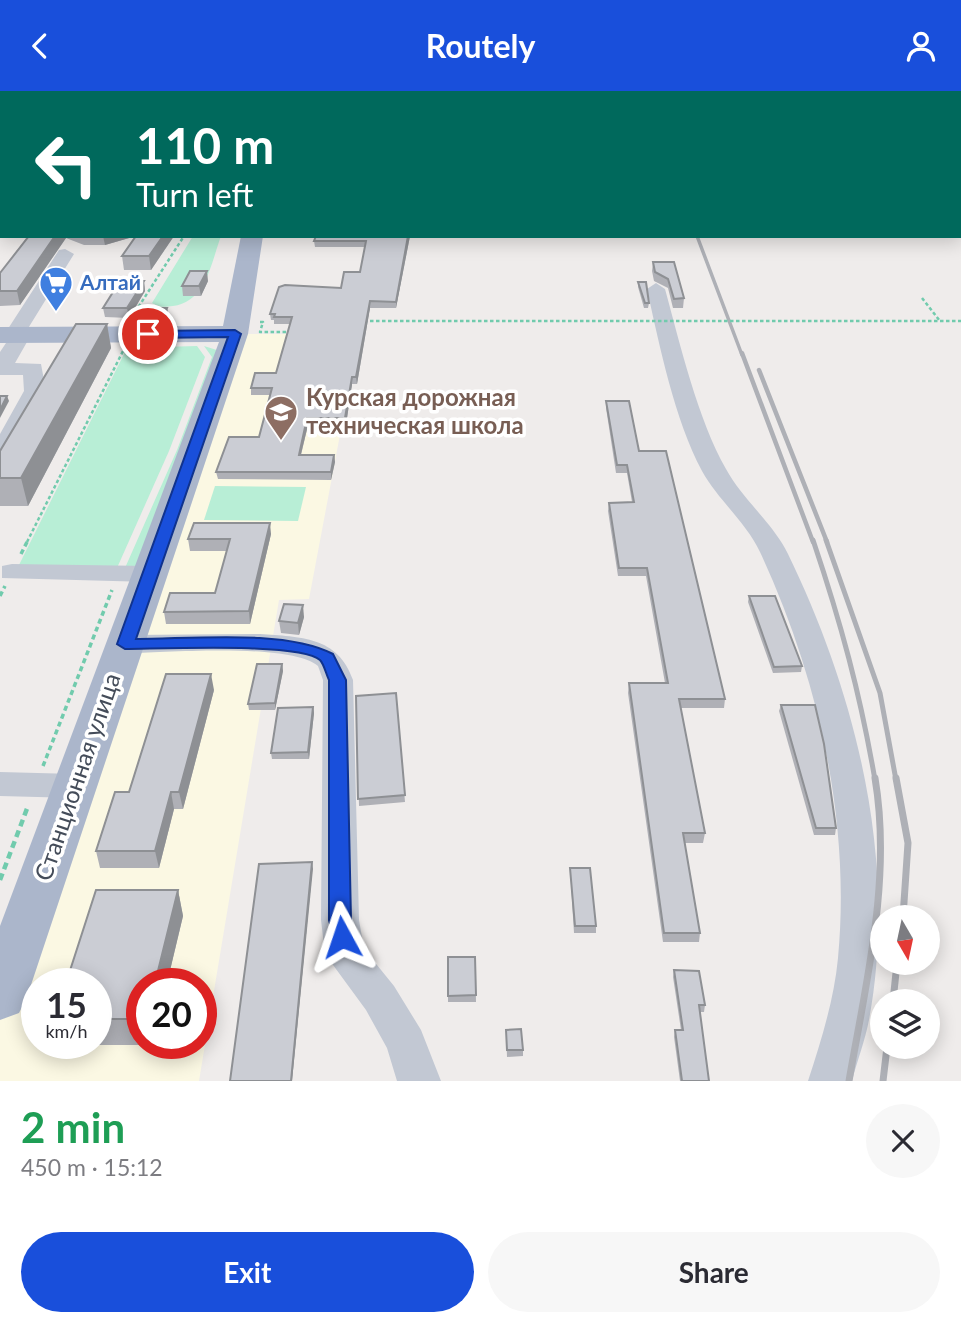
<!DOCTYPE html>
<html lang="en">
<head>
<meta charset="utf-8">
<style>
  :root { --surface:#fff; --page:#f7f7f7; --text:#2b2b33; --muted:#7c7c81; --accent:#194fdb }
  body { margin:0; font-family:Lato,sans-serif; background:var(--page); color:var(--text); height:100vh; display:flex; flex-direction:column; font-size:26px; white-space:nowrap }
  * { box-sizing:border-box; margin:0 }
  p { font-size:23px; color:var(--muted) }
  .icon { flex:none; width:38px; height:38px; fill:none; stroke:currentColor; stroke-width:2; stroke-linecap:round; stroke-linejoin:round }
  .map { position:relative; height:990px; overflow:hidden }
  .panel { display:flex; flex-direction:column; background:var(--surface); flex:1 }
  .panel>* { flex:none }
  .banner { position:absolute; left:0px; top:0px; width:962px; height:147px; box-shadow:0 4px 18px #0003; background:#00695c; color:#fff; overflow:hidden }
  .needle { width:46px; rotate:171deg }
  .buttons { position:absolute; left:870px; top:814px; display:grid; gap:14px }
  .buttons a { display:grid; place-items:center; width:70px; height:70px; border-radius:50%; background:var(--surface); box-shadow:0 4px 18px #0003; font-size:35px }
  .speed { position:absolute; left:21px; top:877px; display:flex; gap:14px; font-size:35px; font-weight:700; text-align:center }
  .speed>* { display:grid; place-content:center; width:91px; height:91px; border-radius:50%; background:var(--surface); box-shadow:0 4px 18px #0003; line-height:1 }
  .speed small { font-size:18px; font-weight:400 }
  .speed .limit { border:10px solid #d22; background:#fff; color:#111 }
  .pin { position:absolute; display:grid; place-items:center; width:60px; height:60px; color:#fff; margin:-30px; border:4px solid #fff; border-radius:50%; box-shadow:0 2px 7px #0007 }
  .me { position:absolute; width:77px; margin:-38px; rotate:355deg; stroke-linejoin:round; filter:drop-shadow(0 0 5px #0008) }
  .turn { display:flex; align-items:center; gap:24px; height:147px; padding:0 21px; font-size:32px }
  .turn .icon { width:91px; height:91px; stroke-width:2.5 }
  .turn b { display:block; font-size:49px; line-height:60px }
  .round { display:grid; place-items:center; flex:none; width:74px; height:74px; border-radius:37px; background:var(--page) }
  .overview { display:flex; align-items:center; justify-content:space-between; height:119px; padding:0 21px }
  h1 { font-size:42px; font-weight:700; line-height:52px; color:#1e9e55 }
  .action { display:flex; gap:14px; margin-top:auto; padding:14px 21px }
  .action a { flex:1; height:80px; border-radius:42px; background:var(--accent); color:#fff; font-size:28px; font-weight:700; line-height:80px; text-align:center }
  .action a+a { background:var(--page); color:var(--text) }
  header { display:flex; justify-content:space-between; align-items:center; height:91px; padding:0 21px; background:var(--accent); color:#fff; font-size:32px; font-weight:700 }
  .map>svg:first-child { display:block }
  .commercial { fill:#fbf8e3; fill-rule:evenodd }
  .green { fill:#b8eed6 }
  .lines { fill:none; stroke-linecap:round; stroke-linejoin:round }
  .path-far2 { stroke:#71cbad; stroke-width:2.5; stroke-dasharray:3.5 2.5; stroke-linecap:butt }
  .path-far1 { stroke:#71cbad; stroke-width:3.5; stroke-dasharray:5 3.5; stroke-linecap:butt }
  .path { stroke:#71cbad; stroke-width:4.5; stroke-dasharray:7 4.5; stroke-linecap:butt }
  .minor { fill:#c2c8d3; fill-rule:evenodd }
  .major { fill:#abb6cb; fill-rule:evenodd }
  .rail-far4 { stroke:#aeb0b6; stroke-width:2.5 }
  .rail-far3 { stroke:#aeb0b6; stroke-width:3.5 }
  .rail-far2 { stroke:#aeb0b6; stroke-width:4.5 }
  .rail-far1 { stroke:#aeb0b6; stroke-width:5 }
  .rail { stroke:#aeb0b6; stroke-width:7 }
  .path-bridge { stroke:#71cbad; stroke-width:2.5; stroke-dasharray:3.5 2.5; stroke-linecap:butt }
  .wall { fill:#afb0b6 }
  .shaded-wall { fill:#8e9094 }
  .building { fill:#cbcdd4; stroke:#8e9094; stroke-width:2 }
  .route { fill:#194fdb; stroke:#10338e; stroke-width:2 }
  .labels { text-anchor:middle; stroke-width:7; stroke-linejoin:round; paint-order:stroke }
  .far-shop-label { font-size:21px; font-weight:bold; fill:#366cbe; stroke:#fff; text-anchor:start }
  .education-label { font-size:24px; font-weight:bold; fill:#785e54; stroke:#fff; text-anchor:start }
  .street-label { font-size:24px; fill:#444c59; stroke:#fff }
</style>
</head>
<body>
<header><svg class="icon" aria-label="back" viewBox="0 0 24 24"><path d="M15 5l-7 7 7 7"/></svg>Routely<svg class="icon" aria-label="person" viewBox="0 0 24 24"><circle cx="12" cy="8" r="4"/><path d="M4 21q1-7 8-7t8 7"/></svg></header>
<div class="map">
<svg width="961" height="990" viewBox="0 0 961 990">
  <rect width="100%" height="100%" fill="#efeceb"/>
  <!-- commercial -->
  <path class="commercial" d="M240,243h88l21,53 -40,212 -30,1 -80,481h-199v-106zM37,892h59v60h-59zM142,892h59v60h-59z"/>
  <!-- green -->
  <g class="green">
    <path d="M193,145h28c-10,27 -15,66 -48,70 -9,1 -13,2 -21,-3z"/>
    <path d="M197,255l8,11 -36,94 -52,117 -99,-1 109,-219z"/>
    <path d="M204,255l16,5 -74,214 -21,3 52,-118 35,-93z"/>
    <path d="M215,395l91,1 -8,34 -94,-1z"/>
  </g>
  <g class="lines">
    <!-- path-far2 -->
    <g class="path-far2">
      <path d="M922,207l18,23"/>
      <path d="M132,226l52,-81"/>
      <path d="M260,231h3l-3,10h32"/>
      <path d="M27,451l96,-191"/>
    </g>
    <!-- path-far1 -->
    <g class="path-far1">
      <path d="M21,463l7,-14"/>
      <path d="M0,505l5,-10"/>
      <path d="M43,675l69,-176"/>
    </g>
    <!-- path -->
    <path class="path" d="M0,789l28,-74"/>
    <!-- minor -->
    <g class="minor">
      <path d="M26,0h13l-14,2z"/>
      <path d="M206,0h20l-21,2z"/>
      <path d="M0,26h2l-2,9z"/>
      <path d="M65,158l9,5 -47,76 4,5 -16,28 26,1 5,27 -34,64 -4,5 -8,2v-28l24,-43 -1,-16h-23v-23l8,-12 -4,-5 55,-85z"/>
      <path d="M656,192l9,6c15,55 33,131 61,180 17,31 46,53 62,85 69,142 110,309 81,466 -4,21 -12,41 -17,61h-44c13,-40 26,-81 30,-123 13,-138 -20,-281 -78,-406 -14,-30 -42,-52 -58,-81 -27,-50 -43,-127 -55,-182z"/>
      <path d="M12,473l138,2 10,2 4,6 -4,6 -10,2 -148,-4v-12z"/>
      <path d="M260,543c40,3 78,2 93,46l6,240 5,29 30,37 27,44 20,51h-44l-10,-33 -21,-38 -41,-56 -4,-34 2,-240 -5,-14c-29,-24 -153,-13 -193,-13l-11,-2 -4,-7 4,-7 11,-2z"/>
      <path d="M0,681l75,2 12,3 5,9 -5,9 -12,3 -75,-2z"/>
    </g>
    <!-- major -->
    <g class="major">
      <rect x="274" y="0" width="18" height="2"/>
      <path d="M241,145h22l-15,98 -221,663 -8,16 -19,7v-94l219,-584 -219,1v-16l223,-1z"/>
    </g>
    <!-- rail-far4 -->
    <path class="rail-far4" d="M914,0l3,2"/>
    <!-- rail-far3 -->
    <path class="rail-far3" d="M697,145l45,119"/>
    <!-- rail-far2 -->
    <g class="rail-far2">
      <path d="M742,262l71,189"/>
      <path d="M759,279l68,172"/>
    </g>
    <!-- rail-far1 -->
    <g class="rail-far1">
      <path d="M813,449c28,83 47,153 62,240"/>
      <path d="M826,449l54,153 16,87"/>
    </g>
    <!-- rail -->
    <g class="rail">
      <path d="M896,687l12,65 -5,74"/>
      <path d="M893,910l4,-38"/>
      <path d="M849,990c17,-99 43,-202 26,-303"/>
      <path d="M883,990l4,-34"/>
    </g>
    <!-- path-bridge -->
    <path class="path-bridge" d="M364,230h597"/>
  </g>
  <!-- wall -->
  <g class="wall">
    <path d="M71,0h44l-1,2h-42z"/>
    <path d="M2,56v71h-2v-54h2z"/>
    <path d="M28,145h108l-31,9h-21l-18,-7 -46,67 -20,1v-33z"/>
    <path d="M174,145l-23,34h-27l-2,-14z"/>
    <path d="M410,145l-14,72h-26l-13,76h-5l-6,41h-38l-7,30h33l1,7 -4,18 -113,-1 -2,-7 43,-35 11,-42h-19v-7l25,-15 14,-49h-16v-4h-3l-1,-6 71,-26 19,-16 5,-25h-50l-1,-6z"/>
    <path d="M653,171h21l10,36 -1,10h-10l-5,-20 -14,-7 -2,-10z"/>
    <path d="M144,190l1,10 -16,27 -24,-1 -2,-9z"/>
    <path d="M208,190l-7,15h-18l-1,-10z"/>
    <path d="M638,191l11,21 -1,5h-4l-6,-21z"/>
    <path d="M167,217l1,5 -5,11h-26l-1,-5z"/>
    <path d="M107,233l4,24 -83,158h-28v-55z"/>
    <path d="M152,249l1,5 -7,3h-23l-1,-5z"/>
    <path d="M606,310l33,50 86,248 -1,9h-43l24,125 -2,10h-18l15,90 -1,9h-36l-35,-249 1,-10h36l-19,-107h-28l-10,-65 1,-8 23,-1 -5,-29h-11l-10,-65z"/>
    <path d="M271,443l-21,90h-84l-2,-12 51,-19 12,-42h-37l-2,-12z"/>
    <path d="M749,505l53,70 -1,6 -28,1 -25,-71z"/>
    <path d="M304,526l-5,18 -18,-2 -2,-12z"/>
    <path d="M282,573l1,7 -8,39h-26l-1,-6z"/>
    <path d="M214,599l-31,119h-9l-15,59h-59l-4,-17 33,-59z"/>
    <path d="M396,602l9,109 -46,4 -3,-110z"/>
    <path d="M781,614l55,123 -1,7h-21l-35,-124z"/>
    <path d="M313,616l1,6 -5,46h-37l-1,-6z"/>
    <path d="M570,777l26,58v7h-22z"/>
    <path d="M178,799l5,26 -16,67h-25v60h11l-1,2h-89l-1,-2h34v-60z"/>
    <path d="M448,866h27l1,45h-28z"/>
    <path d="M674,879l31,35 -1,7h-4l9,69h-29l-6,-44 1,-7h6l-8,-53z"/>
    <path d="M506,939l17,20v6l-16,1z"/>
  </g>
  <!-- shaded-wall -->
  <g class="shaded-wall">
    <path d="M102,0h13l-1,2h-13z"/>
    <path d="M173,0h13l-1,2h-13z"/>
    <path d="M55,145h11v2l-46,67 -3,-14z"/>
    <path d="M103,145h33l-31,9z"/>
    <path d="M163,145h11l-23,34 -2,-14z"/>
    <path d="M408,145h2l-14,72v-6z"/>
    <path d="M207,180l1,10 -7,15 -2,-10z"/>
    <path d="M144,190l1,10 -16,27 -2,-10z"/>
    <path d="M370,210v7l-13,76 -1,-7z"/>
    <path d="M167,217l1,5 -5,11 -1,-5z"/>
    <path d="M107,233l4,24 -83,158 -7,-28z"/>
    <path d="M152,249l1,5 -7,3 -1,-5z"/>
    <path d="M352,286v7l-6,41 -1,-7z"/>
    <path d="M7,305l2,5 -9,17v-8z"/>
    <path d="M307,327l1,7 -9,37v-7z"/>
    <path d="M334,364l1,7 -4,18v-8z"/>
    <path d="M270,432l1,11 -21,90 -1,-13z"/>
    <path d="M303,514l1,12 -5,18 -1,-12z"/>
    <path d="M282,573l1,7 -8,39v-7z"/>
    <path d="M211,583l3,16 -31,119 -4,-17z"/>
    <path d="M313,616l1,6 -5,46 -1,-7z"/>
    <path d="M171,701l3,17 -15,59 -4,-17z"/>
    <path d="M312,771l1,7 -21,212h-1z"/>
    <path d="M178,799l5,26 -16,67h-12z"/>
  </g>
  <!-- building -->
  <g class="building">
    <path d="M82,0h20l-1,2h-20z"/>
    <path d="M153,0h20l-1,2h-20z"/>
    <path d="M227,0h19l-1,2h-19z"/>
    <path d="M309,0h74v2h11h-85z"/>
    <path d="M1,56h1v60h-2v-43h2z"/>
    <path d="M29,145h26l-38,55h-17v-18z"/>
    <path d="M136,145h27l-14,20h-27z"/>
    <path d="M316,145h92l-12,66 -26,-1 -14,76h-4l-7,41h-38l-8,37h35l-3,17h-115l13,-35h30l13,-49h-21l4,-15h21l16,-56h-18l1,-3h-5l9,-27 6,-2 56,3 3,-16h16l6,-31h-52z"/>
    <path d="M653,171h21l10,36 -10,1 -6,-20 -13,-7z"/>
    <path d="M190,180h17l-8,15h-17z"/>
    <path d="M120,190h24l-17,27h-24z"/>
    <path d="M638,191h8l3,21h-4z"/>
    <path d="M142,217h25l-5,11h-26z"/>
    <path d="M76,233h31l-86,154h-21v-27z"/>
    <path d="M124,249h28l-7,3h-23z"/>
    <path d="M0,305h7l-7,14z"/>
    <path d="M606,310h23l10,50h27l59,248h-46l26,134h-22l17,100h-36l-35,-250h39l-21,-115h-28l-10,-65 25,-1 -7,-37h-10z"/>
    <path d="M194,432h76l-21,88 -85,1 6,-19h45l15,-54h-42z"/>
    <path d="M749,505h26l27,70 -28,1z"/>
    <path d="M284,513l19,1 -5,18 -19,-2z"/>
    <path d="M257,573h25l-7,39 -27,1z"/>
    <path d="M166,583h45l-32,118h-8l-16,59h-59l19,-59h14z"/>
    <path d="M396,602l9,102 -47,4 -2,-103z"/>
    <path d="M781,614h34l9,39 12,84h-20z"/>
    <path d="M313,616l-5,45 -37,1 7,-45z"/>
    <path d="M312,771l-21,219h-61l29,-217z"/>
    <path d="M570,777h20l6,58h-21z"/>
    <path d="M96,799h82l-23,93h-13v36h-46v-36h-30z"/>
    <path d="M448,866h27l1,38 -28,1z"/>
    <path d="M674,879l25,1 6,34h-6l10,76h-27l-7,-51h8z"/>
    <path d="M521,938l2,21h-16l-1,-20z"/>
  </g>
  <!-- route -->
  <path class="route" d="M235,239l6,4 -105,305c56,0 149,-10 197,15l13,26 5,240 2,17 -3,6 -8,3 -7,-3 -6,-23v-240c-3,-6 -5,-16 -9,-20 -19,-18 -162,-11 -195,-11l-8,-5 111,-307 -80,1 -6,-4 6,-3z"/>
  <!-- icons -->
  <defs>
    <symbol id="supermarket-pin" viewBox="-11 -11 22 30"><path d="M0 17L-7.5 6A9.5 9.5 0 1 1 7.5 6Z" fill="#3f7fe0" stroke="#fff"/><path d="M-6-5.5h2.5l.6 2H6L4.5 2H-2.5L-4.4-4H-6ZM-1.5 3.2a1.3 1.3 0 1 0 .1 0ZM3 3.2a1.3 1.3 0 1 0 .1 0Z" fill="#fff"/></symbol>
    <symbol id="school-pin" viewBox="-11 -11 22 30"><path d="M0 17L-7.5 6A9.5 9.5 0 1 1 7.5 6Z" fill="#8d6e63" stroke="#fff"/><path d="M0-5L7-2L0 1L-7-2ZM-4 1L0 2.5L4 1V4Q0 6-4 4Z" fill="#fff"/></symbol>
  </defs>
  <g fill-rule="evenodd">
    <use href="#supermarket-pin" x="37" y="173" width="38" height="52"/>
    <use href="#school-pin" x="262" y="302" width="38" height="52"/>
  </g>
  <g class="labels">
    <!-- far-shop labels -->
    <g class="far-shop-label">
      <text x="80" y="199">Алтай</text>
    </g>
    <!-- education labels -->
    <g class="education-label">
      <text x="306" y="315">Курская дорожная<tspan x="306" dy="28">техническая школа</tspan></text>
    </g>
    <!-- street labels -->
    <g class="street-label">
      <text transform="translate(78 686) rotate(-71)" y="8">Станционная улица</text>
    </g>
  </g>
</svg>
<div class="buttons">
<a><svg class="needle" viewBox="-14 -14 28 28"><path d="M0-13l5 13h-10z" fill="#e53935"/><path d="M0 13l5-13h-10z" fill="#7c7c81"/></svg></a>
<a><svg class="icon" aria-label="layers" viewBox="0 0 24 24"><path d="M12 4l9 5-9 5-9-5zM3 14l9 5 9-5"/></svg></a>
</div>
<div class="speed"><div>15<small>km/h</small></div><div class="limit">20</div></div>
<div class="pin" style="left:148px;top:243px;background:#d93025"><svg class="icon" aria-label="arrive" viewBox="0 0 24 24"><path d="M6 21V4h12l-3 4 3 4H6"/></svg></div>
<svg class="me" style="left:342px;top:846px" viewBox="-20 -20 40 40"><path d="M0-17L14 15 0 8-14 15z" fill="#194fdb" stroke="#fff" stroke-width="4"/></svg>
<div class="banner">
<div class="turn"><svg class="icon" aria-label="left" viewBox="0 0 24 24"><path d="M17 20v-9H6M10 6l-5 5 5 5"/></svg><div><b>110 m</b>Turn left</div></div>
</div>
</div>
<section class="panel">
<div class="overview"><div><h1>2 min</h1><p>450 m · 15:12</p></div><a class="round"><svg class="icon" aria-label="close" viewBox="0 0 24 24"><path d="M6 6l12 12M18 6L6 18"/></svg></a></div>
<div class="action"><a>Exit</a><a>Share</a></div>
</section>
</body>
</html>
